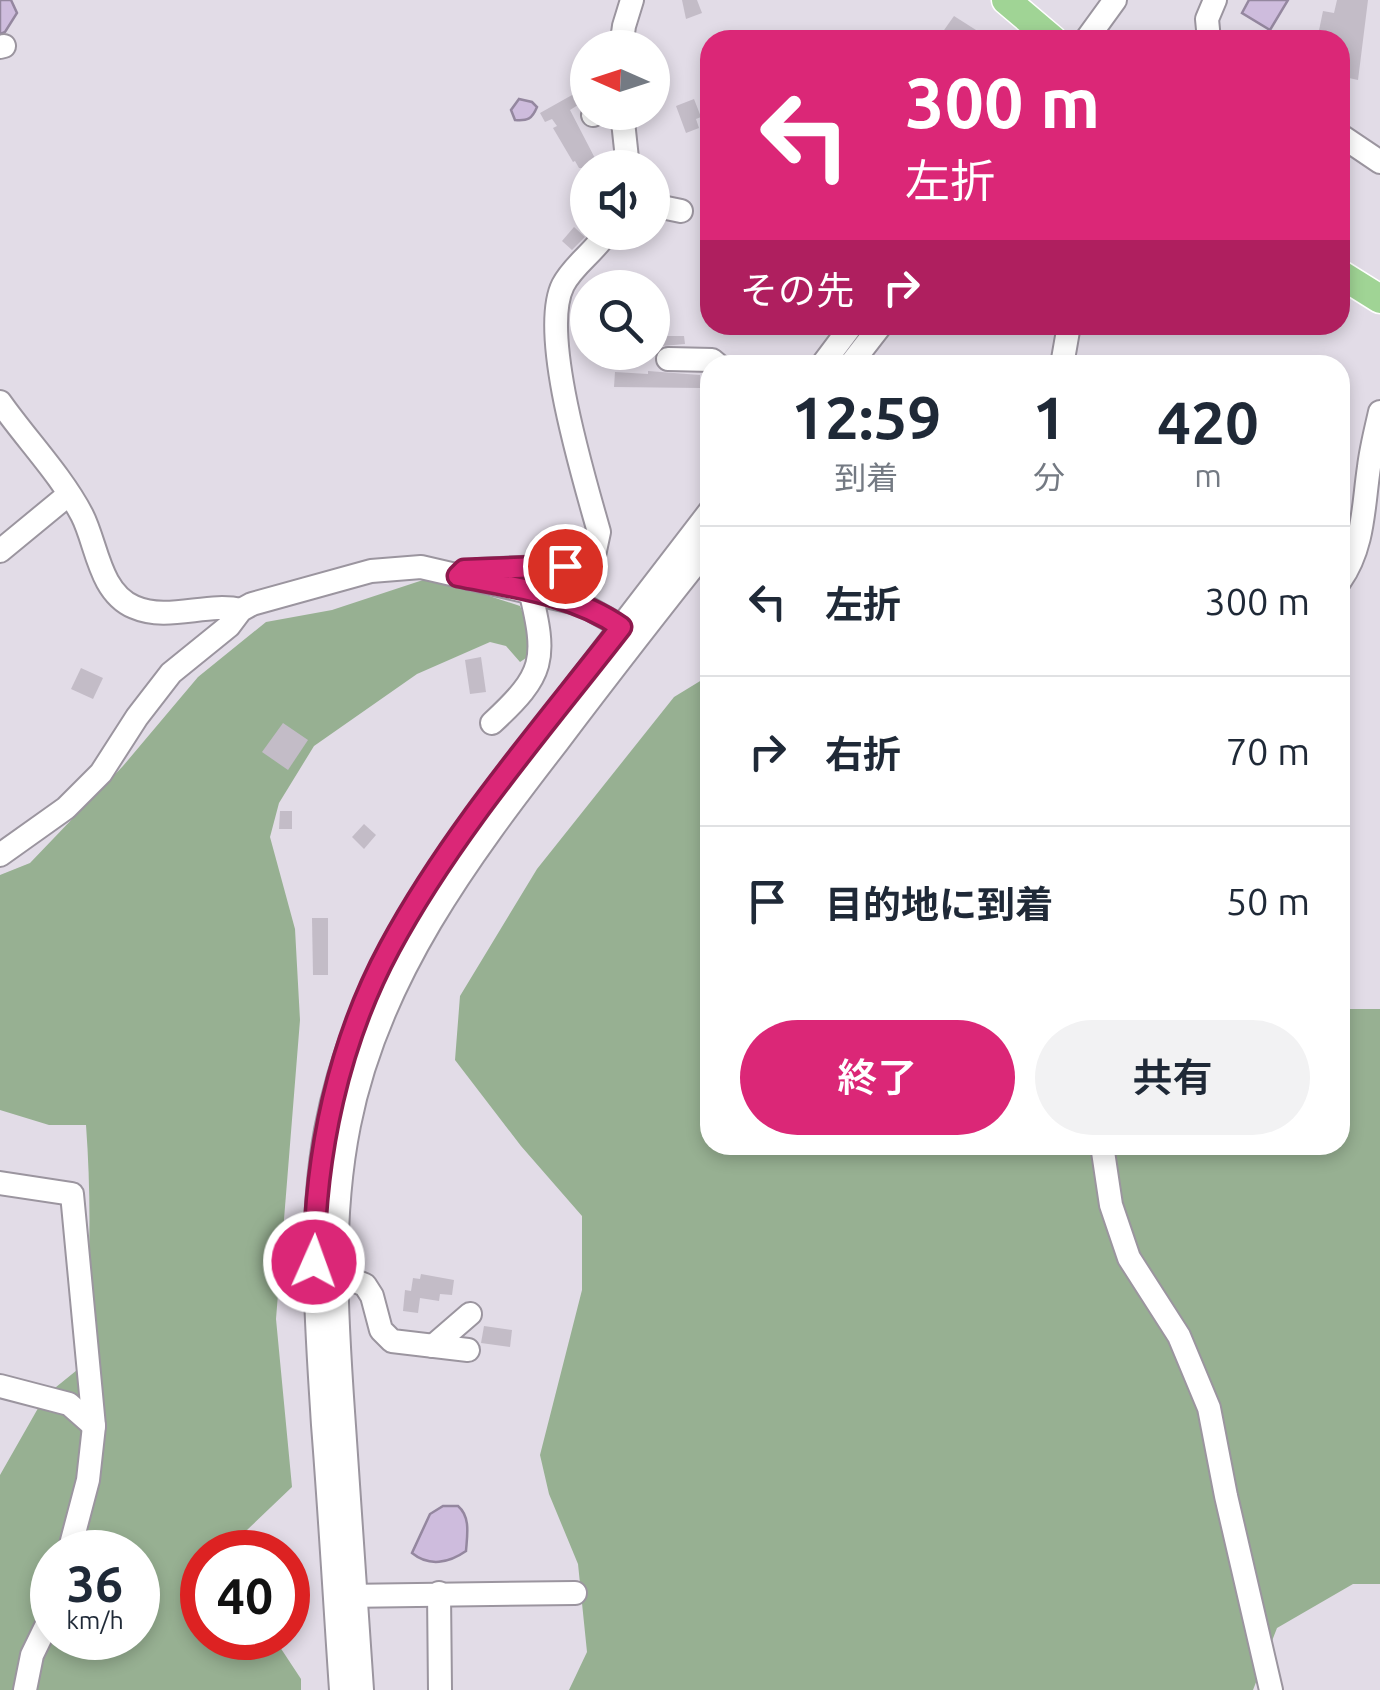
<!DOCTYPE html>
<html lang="ja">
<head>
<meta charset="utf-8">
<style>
  :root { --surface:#fff; --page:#f2f2f3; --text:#1f2937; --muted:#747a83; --line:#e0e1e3; --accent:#db2777 }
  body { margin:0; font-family:Ubuntu,"Noto Sans JP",sans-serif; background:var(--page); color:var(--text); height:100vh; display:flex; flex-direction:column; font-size:38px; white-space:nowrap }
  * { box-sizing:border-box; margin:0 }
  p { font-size:32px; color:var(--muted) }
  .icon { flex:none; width:55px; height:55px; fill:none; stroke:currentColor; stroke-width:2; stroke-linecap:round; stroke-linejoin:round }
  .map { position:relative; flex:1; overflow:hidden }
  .drawer { position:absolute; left:700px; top:355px; width:650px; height:800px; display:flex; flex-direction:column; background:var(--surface); border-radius:30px; box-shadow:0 5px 15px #0003 }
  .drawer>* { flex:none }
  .guide { position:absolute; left:700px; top:30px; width:650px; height:305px; border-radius:30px; box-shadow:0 5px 15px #0003; background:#db2777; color:#fff; overflow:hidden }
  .needle { width:65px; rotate:273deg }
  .fabs { position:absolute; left:570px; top:30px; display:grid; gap:20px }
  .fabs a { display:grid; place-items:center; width:100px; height:100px; border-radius:50%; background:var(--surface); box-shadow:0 5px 15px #0003; font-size:50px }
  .speed { position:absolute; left:30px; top:1530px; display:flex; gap:20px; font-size:50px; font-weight:700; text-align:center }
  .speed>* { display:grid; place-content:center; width:130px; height:130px; border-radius:50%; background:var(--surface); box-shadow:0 5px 15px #0003; line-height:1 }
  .speed small { font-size:25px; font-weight:400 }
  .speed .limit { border:15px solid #d22; background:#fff; color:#111 }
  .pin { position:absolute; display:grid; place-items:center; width:85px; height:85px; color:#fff; margin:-42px; border:5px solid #fff; border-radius:50%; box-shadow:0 2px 10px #0007 }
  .me { position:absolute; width:110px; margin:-55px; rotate:2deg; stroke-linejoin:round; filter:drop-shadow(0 0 8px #0008) }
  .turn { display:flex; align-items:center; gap:35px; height:210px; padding:0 40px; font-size:45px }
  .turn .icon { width:130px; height:130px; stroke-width:2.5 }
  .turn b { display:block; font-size:70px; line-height:85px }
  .then { display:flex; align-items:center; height:95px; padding:0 40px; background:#0003; gap:20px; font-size:38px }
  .eta { display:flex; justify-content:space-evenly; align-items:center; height:170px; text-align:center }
  .eta b { font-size:60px; font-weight:600; line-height:70px }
  .action { display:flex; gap:20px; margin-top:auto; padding:20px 40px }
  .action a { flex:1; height:115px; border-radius:60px; background:var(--accent); color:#fff; font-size:40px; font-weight:600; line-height:115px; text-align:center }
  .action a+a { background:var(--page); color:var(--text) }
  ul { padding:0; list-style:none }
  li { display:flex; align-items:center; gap:30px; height:150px; padding:0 40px; border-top:2px solid var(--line) }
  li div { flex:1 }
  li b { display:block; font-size:38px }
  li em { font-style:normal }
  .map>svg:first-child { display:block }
  .forest { fill:#97b092; fill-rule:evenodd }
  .water { fill:#cebcdd; stroke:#94879f; stroke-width:2.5 }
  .building { fill:#c3bcc7 }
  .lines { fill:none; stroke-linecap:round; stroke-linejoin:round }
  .minor-casing { stroke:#9b959f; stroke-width:26 }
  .major-casing { stroke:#fff; stroke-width:31 }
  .minor { stroke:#fff; stroke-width:22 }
  .major { stroke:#a0d495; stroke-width:28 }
  .route-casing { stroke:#8e194d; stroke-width:25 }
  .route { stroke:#db2777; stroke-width:18 }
</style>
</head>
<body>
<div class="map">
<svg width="1380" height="1690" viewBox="0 0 1380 1690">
  <rect width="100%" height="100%" fill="#e2dce7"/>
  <!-- forest -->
  <g class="forest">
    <path d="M423,580h17l80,26 9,23v27l-9,6 -14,-16 -16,-4 -73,32 -103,72 -35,57 -9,34 25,92 5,91 -24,299 16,168 -68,65h-22v86h72l27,41v11h-301v-215l45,-79 37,-30c8,-81 10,-160 4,-241h-37l-49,-15v-235l30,-12 93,-97 75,-89 68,-55 66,-12zM52,1552h86v86h-86z"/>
    <path d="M710,675v470h630v-136h40v575h-27l-76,44 -24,62h-684l18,-38 -9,-88 -29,-70 -9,-39 42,-165v-74l-61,-70 -66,-86 5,-64 77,-127 137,-172z"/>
  </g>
  <!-- water -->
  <g class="water">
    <path d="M0,0h11l6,13 -12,19 -5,2z"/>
    <path d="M1249,0h39l-18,30 -28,-17z"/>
    <path d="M519,99l13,3 5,5c-5,12 -9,14 -22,13l-4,-10z"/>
    <path d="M443,1506h15c13,11 9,30 8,45 -17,12 -37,16 -54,2l18,-39z"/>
  </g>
  <!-- building -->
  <g class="building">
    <path d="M682,0h15l5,13 -16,6z"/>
    <path d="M1337,0h31l-10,80 -18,-4v-36h-23l6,-29 11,2z"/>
    <path d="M954,16l22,14 -7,10h-32z"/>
    <path d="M581,90l5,10 -16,10 30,58h-21l-4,-7 -2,1 -20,-34 4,-2 -5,-7 -7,3 -5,-9z"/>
    <path d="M694,99l7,18 -5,2 3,9 -13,5 -10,-27z"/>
    <path d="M574,227l11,10 -13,13 -10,-9z"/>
    <path d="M662,336h22l1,8 -23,2z"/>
    <path d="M648,371l52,4v13l-86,-1 1,-15 33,2z"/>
    <path d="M481,657l5,35 -16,2 -5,-34z"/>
    <path d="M81,668l22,10 -10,21 -22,-10z"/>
    <path d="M283,723l25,17 -20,30 -26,-18z"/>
    <path d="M280,811h12v18h-13z"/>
    <path d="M364,824l12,11 -12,14 -12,-12z"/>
    <path d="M312,918h16v57h-15z"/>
    <path d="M421,1274l33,6 -2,15 -12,-1 -1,7 -19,-3 -2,15 -15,-2 2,-21 6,1 2,-13 7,1z"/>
    <path d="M484,1326l28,4 -2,17 -29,-4z"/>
  </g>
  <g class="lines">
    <defs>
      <g id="minor">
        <path d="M1086,40l29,-40"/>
        <path d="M1209,40l-2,-21 8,-19"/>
        <path d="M0,47l4,-1"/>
        <path d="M621,48l3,-22 8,-26"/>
        <path d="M622,112l6,56"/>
        <path d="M593,115l1,-3"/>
        <path d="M1340,135l40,27"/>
        <path d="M652,205l29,6"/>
        <path d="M668,359l44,1 6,5"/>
        <path d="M822,365l30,-40"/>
        <path d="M850,365l31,-40"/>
        <path d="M1062,365l7,-40"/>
        <path d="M0,402c26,37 61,73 82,113 15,29 17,77 52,92 34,15 73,-5 107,3"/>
        <path d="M0,551l68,-56"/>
        <path d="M478,570l87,-4 28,-6 6,-28c-15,-54 -60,-199 -36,-247 11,-21 32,-33 44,-53"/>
        <path d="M1340,581c24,-34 23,-74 29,-114 2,-18 7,-37 11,-55"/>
        <path d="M492,723c53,-49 55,-63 38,-133"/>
        <path d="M0,855l66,-47 35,-35 36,-56 34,-44 58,-47 12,-16 11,-6 119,-33 50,-4 160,37 50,28"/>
        <path d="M1102,1145l9,60 18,53 50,78 30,72 17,88 45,194"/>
        <path d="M0,1183l72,11 22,232 -6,54 -19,72"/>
        <path d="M335,1273l30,12 7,11 9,34 11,11 76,9"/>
        <path d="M433,1346l37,-32"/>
        <path d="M0,1386l69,18 25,22"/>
        <path d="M439,1593l1,97"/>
        <path d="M343,1596l232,-3"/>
        <path d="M25,1690l7,-35 20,-41"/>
        <path d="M341,1690c-6,-88 -11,-177 -18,-265 -6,-99 -15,-197 3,-295 30,-160 125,-282 222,-408 54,-70 108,-141 162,-211"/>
        <path d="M362,1690c-6,-88 -12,-176 -18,-264 -7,-101 -15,-201 5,-301 29,-147 119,-267 208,-382 50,-66 101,-132 153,-197"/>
      </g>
      <g id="major">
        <path d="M1006,0l47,40"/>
        <path d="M1340,274l40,25"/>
      </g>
    </defs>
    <!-- minor casing -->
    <use href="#minor" class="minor-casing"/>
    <!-- major casing -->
    <use href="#major" class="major-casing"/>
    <!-- minor -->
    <use href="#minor" class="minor"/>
    <!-- major -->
    <use href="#major" class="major"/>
  </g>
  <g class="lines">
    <defs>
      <path id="route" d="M314,1262c1,-107 24,-219 76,-315 62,-115 151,-217 231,-320 -48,-33 -107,-40 -163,-51l6,-6 101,-4"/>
    </defs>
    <!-- route casing -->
    <use href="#route" class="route-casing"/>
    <!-- route -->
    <use href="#route" class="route"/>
  </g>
</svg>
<div class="fabs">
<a><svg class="needle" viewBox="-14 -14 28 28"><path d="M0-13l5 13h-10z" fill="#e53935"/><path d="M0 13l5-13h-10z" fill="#747a83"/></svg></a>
<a><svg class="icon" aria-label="sound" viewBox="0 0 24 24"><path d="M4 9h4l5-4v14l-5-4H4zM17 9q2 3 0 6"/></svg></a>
<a><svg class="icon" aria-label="search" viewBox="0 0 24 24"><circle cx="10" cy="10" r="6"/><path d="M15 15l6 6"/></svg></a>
</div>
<div class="speed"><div>36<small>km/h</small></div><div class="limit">40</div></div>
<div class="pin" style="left:565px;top:566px;background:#d93025"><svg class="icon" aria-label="arrive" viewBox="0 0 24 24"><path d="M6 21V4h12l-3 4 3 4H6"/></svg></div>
<svg class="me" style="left:314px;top:1262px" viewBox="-20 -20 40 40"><circle r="17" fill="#db2777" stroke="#fff" stroke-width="3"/><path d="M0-11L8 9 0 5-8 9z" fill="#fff"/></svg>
<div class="guide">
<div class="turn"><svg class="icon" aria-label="left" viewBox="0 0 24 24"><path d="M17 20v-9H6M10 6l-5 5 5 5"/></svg><div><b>300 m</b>左折</div></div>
<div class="then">その先<svg class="icon" aria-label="right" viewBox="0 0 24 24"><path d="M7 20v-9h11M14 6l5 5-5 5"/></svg></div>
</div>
<section class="drawer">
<div class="eta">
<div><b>12:59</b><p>到着</p></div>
<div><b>1</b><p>分</p></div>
<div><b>420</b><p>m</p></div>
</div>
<ul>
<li><svg class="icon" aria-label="left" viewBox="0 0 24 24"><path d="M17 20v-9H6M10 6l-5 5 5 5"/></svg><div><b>左折</b></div><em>300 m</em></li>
<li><svg class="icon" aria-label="right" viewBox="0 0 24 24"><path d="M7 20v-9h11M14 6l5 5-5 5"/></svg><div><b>右折</b></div><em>70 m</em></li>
<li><svg class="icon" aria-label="arrive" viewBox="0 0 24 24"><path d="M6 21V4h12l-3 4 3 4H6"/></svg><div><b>目的地に到着</b></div><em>50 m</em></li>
</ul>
<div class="action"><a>終了</a><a>共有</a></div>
</section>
</div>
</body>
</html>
